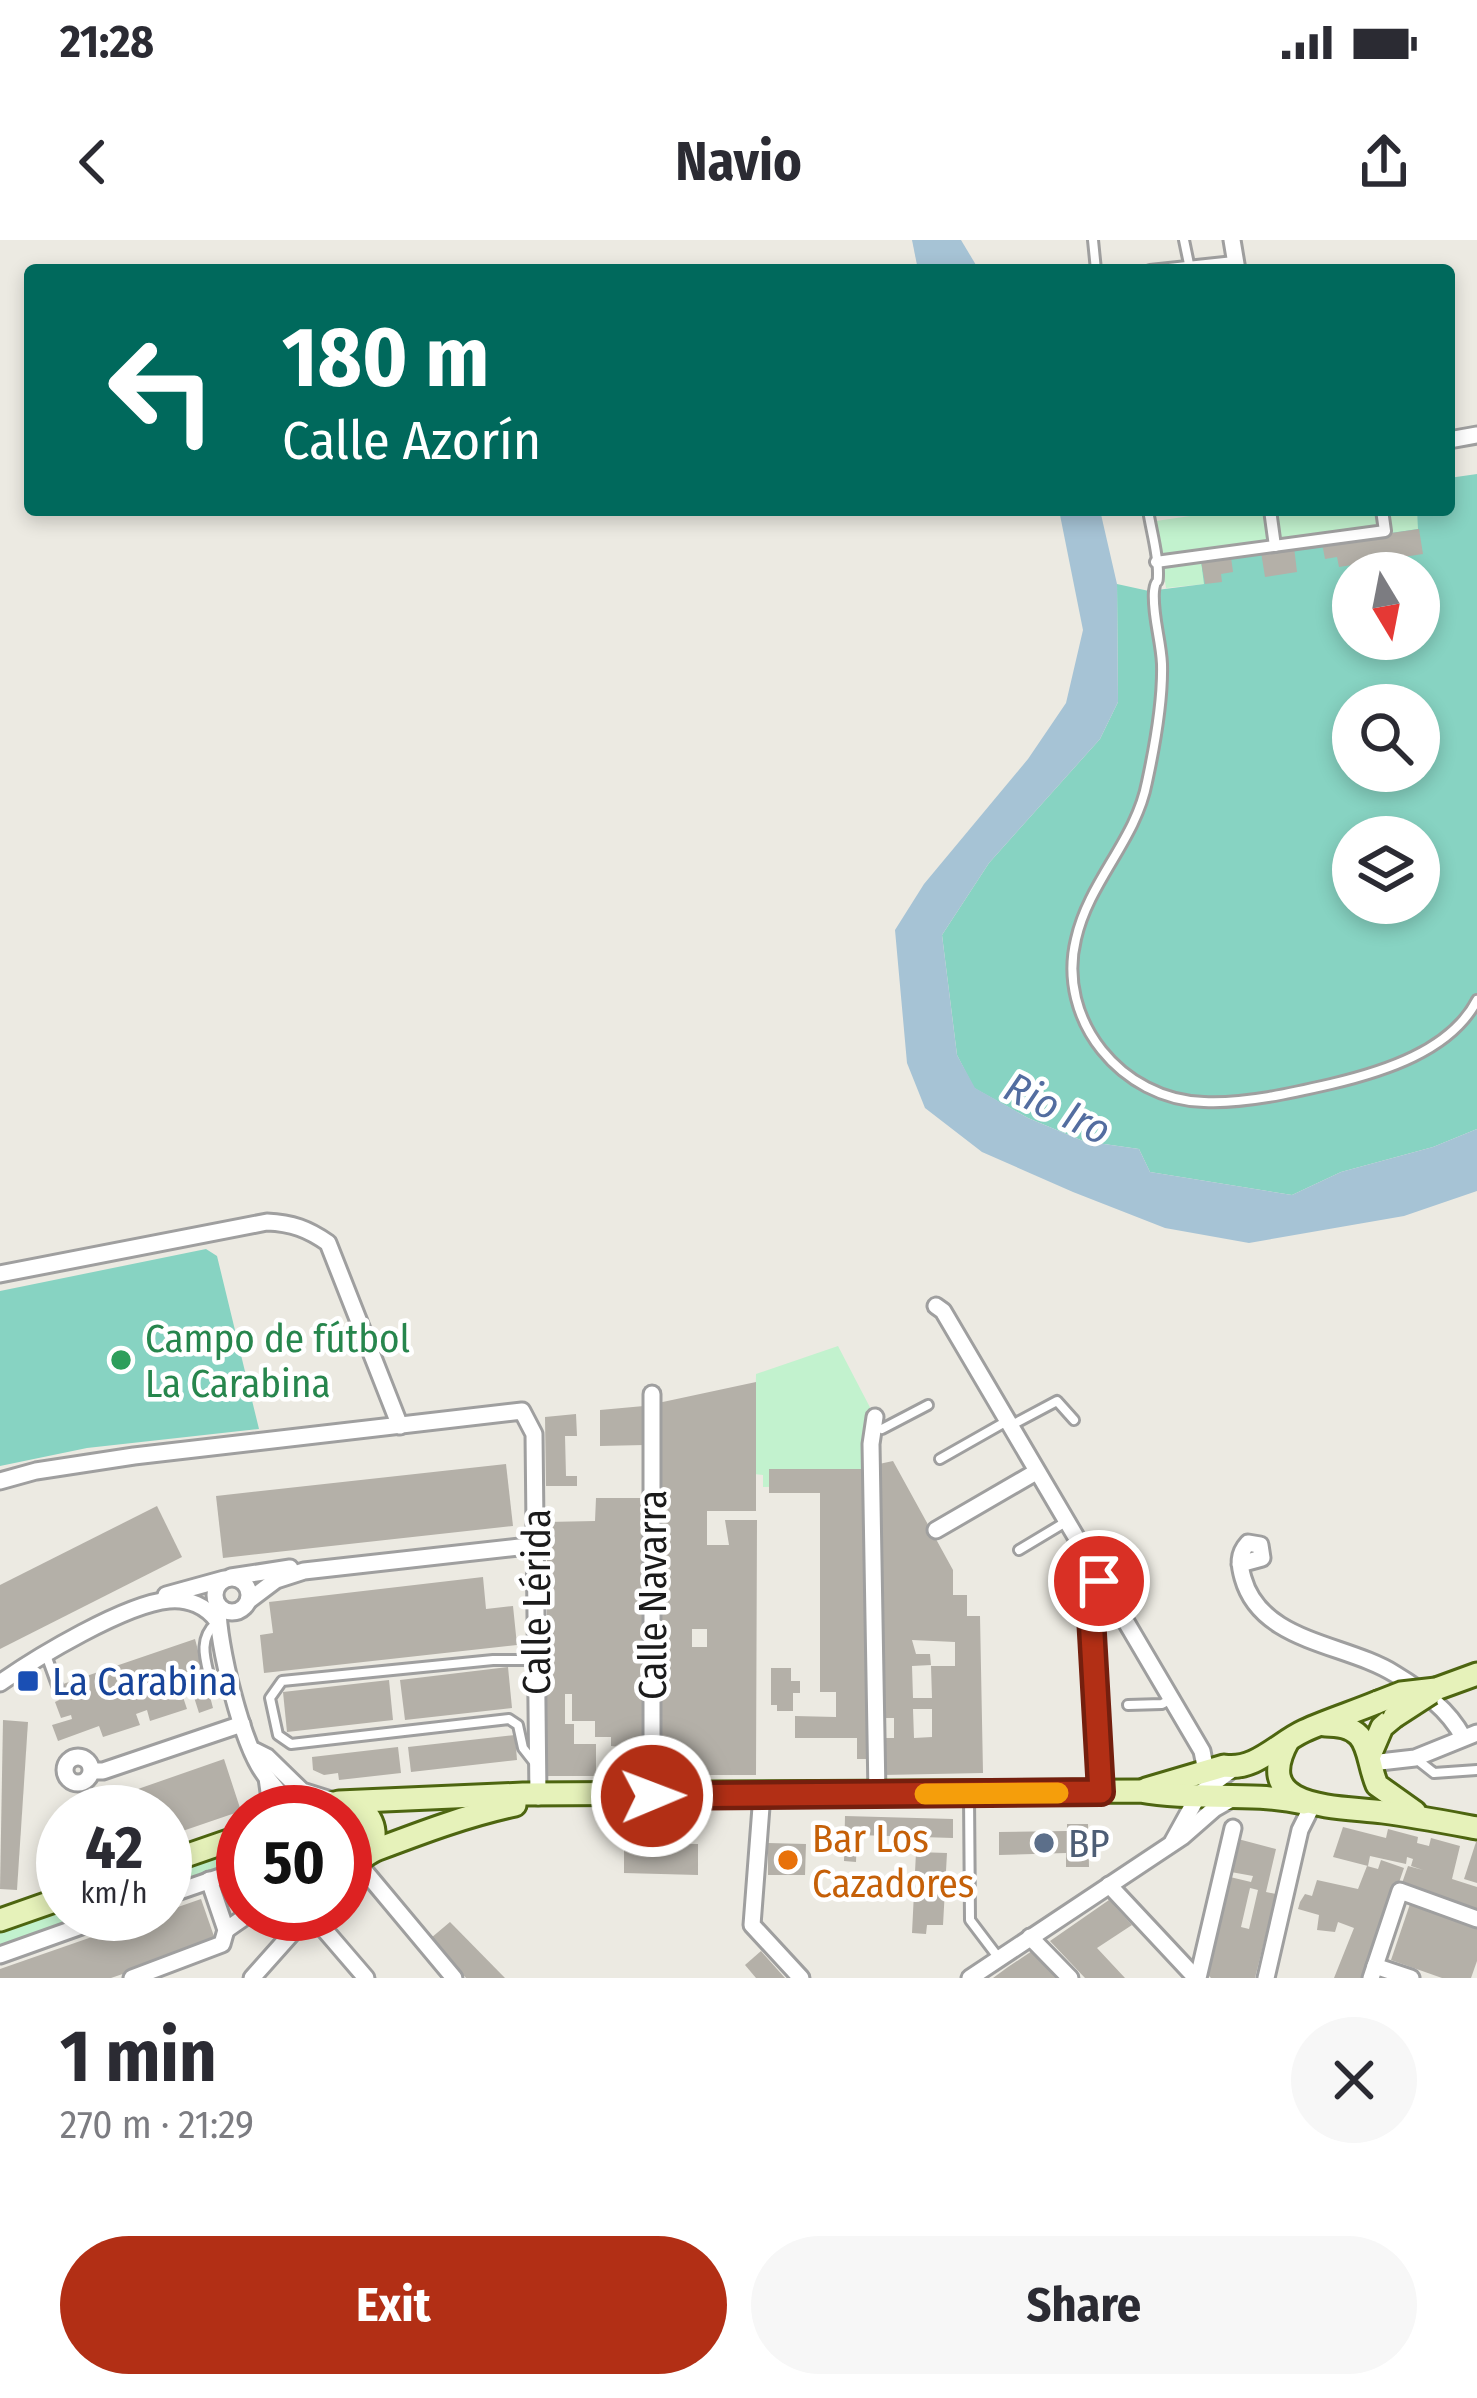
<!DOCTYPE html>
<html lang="en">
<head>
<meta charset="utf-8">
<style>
  :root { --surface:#fff; --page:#f7f7f7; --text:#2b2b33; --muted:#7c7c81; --accent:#b22f15 }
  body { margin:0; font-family:"Fira Sans Condensed",sans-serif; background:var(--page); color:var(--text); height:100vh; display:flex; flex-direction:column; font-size:45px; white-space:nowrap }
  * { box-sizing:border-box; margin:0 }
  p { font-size:39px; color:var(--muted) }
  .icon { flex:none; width:66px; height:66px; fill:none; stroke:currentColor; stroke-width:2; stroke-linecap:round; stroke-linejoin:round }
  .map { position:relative; height:1738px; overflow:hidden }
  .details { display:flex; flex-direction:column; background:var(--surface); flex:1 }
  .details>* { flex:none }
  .top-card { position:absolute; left:24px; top:24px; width:1431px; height:252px; border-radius:12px; box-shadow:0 6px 18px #0003; background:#00695c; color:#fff; overflow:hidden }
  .needle { width:78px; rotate:170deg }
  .tools { position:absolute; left:1332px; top:312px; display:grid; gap:24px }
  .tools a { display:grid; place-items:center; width:108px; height:108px; border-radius:50%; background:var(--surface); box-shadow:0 6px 18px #0003; font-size:60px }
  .speed { position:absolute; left:36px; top:1545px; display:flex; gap:24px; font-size:60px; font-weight:700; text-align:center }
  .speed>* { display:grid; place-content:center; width:156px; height:156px; border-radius:50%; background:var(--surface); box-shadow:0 6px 18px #0003; line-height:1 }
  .speed small { font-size:30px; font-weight:400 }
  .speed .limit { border:18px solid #d22; background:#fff; color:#111 }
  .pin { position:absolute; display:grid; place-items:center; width:102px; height:102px; color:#fff; margin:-51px; border:6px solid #fff; border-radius:50%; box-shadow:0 3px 12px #0007 }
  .me { position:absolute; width:132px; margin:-66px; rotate:89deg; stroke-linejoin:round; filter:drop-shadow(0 0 9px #0008) }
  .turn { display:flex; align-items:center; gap:42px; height:252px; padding:0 60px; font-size:54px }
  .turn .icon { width:156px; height:156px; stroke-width:2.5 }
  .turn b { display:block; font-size:84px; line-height:102px }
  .round { display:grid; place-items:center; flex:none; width:126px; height:126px; border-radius:63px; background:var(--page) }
  .overview { display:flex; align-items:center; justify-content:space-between; height:204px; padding:0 60px }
  h1 { font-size:72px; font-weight:700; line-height:90px }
  .primary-button { display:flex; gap:24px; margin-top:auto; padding:24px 60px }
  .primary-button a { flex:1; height:138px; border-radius:72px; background:var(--accent); color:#fff; font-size:48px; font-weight:700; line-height:138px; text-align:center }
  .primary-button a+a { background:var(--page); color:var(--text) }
  .status { display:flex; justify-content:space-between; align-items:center; height:84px; padding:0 60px; background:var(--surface); direction:ltr }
  .status svg { height:33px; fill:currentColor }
  header { display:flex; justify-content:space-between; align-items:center; height:156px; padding:0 60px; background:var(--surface); font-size:54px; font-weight:700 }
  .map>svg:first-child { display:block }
  .park { fill:#c2f2ce }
  .pitch { fill:#87d3c2; fill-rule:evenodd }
  .water { fill:#a6c3d5 }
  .building { fill:#b4b0a8; fill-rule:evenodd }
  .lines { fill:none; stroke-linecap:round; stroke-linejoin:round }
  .service-casing { stroke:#9f9f9f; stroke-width:14 }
  .pedestrian-casing { stroke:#9f9f9f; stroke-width:16 }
  .minor-casing { stroke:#9f9f9f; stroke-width:21 }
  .secondary-casing { stroke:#4d6510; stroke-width:27 }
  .service { stroke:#fff; stroke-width:8 }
  .pedestrian { stroke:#fff; stroke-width:10 }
  .minor { stroke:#fff; stroke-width:15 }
  .secondary { stroke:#e6f2ba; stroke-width:21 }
  .secondary-bridge-casing { stroke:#4d6510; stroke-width:27; stroke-linecap:butt }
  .secondary-bridge { stroke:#e6f2ba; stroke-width:21 }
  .route-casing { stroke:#741f0e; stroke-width:30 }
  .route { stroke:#b22f15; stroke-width:21 }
  .slow { stroke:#f59e0b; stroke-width:21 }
  .leisure-dot { fill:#2e9e5b; stroke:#fff; stroke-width:4.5 }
  .transit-dot { fill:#1a4fb4; stroke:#fff; stroke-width:4.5 }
  .service-dot { fill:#5c6f8a; stroke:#fff; stroke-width:4.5 }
  .food-dot { fill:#e8710a; stroke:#fff; stroke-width:4.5 }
  .labels { text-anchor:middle; stroke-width:9; stroke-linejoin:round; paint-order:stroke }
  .leisure-label { font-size:39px; fill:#27864d; stroke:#fff; text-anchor:start }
  .street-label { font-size:39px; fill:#1b1b1b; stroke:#fff }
  .transit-label { font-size:39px; fill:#164399; stroke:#fff; text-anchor:start }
  .food-label { font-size:39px; fill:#c56008; stroke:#fff; text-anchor:start }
  .service-label { font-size:39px; fill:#4e5e75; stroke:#fff; text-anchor:start }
  .water-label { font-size:42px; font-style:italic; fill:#536da0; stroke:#fff }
</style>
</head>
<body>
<div class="status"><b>21:28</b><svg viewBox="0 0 49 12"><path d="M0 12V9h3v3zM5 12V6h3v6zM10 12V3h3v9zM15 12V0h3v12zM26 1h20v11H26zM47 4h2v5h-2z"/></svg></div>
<header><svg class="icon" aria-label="back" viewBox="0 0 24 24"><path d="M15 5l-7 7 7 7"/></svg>Navio<svg class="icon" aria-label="share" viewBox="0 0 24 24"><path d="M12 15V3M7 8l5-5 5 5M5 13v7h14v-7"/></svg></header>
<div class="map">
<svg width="1477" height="1738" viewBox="0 0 1477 1738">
  <rect width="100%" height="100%" fill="#eceae2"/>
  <!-- park -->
  <g class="park">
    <path d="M1231,270h186l2,19 -217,33 3,22 -39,4 -10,-67z"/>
    <path d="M838,1106l37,71 -3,68 -109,2v-12l-9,-1 2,-100z"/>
    <path d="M243,1608v14l-78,27v-15z"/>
    <path d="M63,1669v5h29l-92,32v-16z"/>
  </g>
  <!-- pitch -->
  <g class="pitch">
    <path d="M1477,234v655l-44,18 -92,25 -49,23 -142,-23 -11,-23 -56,-8 -55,-23 -54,-30 -17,-33 -15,-120 47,-72 111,-124 18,-37 -1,-118 32,7 55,-7 -3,-23 217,-32 -1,-19h32v-32zM1353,333h66v66h-66zM1353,465h66v66h-66zM1353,597h66v66h-66z"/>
    <path d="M206,1009l11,7 42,173 -172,19 -87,18v-175z"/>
  </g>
  <!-- water -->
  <g class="water">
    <path d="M912,0h49l18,30h-61z"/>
    <path d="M1059,270h41l17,74 1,118 -18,37 -111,124 -47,72 15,120 18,33 53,30 55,23 56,8 11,23 142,23 49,-23 92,-25 44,-18v62l-73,25 -155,27 -84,-15 -92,-36 -91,-40 -57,-44 -18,-45 -12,-133 29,-46 104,-125 38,-56 17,-73z"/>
  </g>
  <!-- building -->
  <g class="building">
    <path d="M1419,289l4,25 -84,13 -2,-10 -12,2 -3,-16z"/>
    <path d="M1294,307l3,25 -32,5 -4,-25z"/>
    <path d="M1231,317l2,15 -12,2 1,8 -17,2 -4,-23z"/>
    <path d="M756,1142v129h-49v34h22l-4,-25h32l-1,255h-98v-372zM692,1389h15v18h-15z"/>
    <path d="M644,1166v39l-44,1v-36z"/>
    <path d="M576,1174l1,22h-12l1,40h11v10h-31l-1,-69z"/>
    <path d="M893,1221l60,109v25h14v21h13l3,157 -100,2 -1,-37h12v-20h-11l-4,-254zM912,1400l43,2v24h-24l1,32h-19l-1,-32 19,-1 -1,-11h-14zM913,1469h19v28l-18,1z"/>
    <path d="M506,1224l7,62 -290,32 -7,-62z"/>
    <path d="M769,1229h97l3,290h-12v-21h-62v-22l41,1v-25h-16v-199h-51z"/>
    <path d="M596,1258h48v277h-23v-28l-10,-1v-9h-16v-16h-23v-27h-7v30h9v20h22v32h-49v-254l48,-1z"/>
    <path d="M157,1266l25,51 -182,92v-64z"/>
    <path d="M483,1337l3,32 27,-3 4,39 -253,28 -4,-38 13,-2 -4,-31z"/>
    <path d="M195,1399l18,69 -14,5 -6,-19 -10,3 4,12 -37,12 -3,-11 -11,4 4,11 -37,12 -4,-11 -41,15 -6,-16 20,-6 -1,-4 -10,3 -6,-16 4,-2 -3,-9 9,-3 -2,-4z"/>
    <path d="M508,1427l4,41 -107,12 -5,-40z"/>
    <path d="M771,1428h20v13h9v12h-7v18h-16v-6h-6z"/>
    <path d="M389,1440l4,40 -106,12 -4,-40z"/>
    <path d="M3,1480l25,2 -11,168 -17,-1z"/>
    <path d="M515,1495l2,25 -106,12 -3,-25z"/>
    <path d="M398,1507l3,26 -62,7 -1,-7 -14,2 -11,-5 -1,-13z"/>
    <path d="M224,1519l17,52 -76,26v-25h-93z"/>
    <path d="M845,1576l108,3v19l-96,-3 -1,27 -12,-1z"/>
    <path d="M1067,1584h21l1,43h-23v-14l-67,2v-23l68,-1z"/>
    <path d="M1343,1587l43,11 2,-9 30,8 -1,6 12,3 2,-8 29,8 -8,33 25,8v24l-76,-25 7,-20 15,4 -12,-4 2,-7 -6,-2 -1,7 -36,-8 -2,10 -35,-9z"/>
    <path d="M1238,1599l38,10 -10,43 10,2 -21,84h-44l-4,-4 23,-97 21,5 2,-6 -22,-4zM1250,1648l8,2 -9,39 -8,-2z"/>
    <path d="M1476,1602h1v41l-13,-4z"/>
    <path d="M624,1603l74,1v31l-74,-2z"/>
    <path d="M768,1603l38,1 -1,31h-37z"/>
    <path d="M916,1612l31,1 -4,72h-16l-1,9 -14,-1z"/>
    <path d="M1381,1620l23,8 -38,110h-32l20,-50 -16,-6 -3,10 -18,-2 2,-15 -21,-6 2,-7 5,-8 7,2 5,-16 41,9 9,-23 11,3z"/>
    <path d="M201,1659l15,43 -105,36h-111v-9z"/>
    <path d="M1109,1660l23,25 -35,23 28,30h-40l-35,-37z"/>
    <path d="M1410,1664l67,23v34l-6,17h-29l-51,-18z"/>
    <path d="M450,1682l55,56h-39l-35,-40z"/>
    <path d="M761,1711l24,27h-29l-11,-13z"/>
    <path d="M1032,1711l27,27h-66l15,-11z"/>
  </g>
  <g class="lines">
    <defs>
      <g id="service">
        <path d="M1093,0l3,30"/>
        <path d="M1184,0l5,24"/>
        <path d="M1150,30l84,-9"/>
        <path d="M1148,270c3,20 10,43 10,63 0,16 -2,2 -4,18 -2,23 7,49 8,73 1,37 -7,81 -15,118 -11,58 -58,99 -71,157 -20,81 46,161 128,163 40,2 88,-9 127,-18 51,-12 120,-33 146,-84"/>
        <path d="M1010,1186l47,-25 17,19"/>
        <path d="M882,1189l46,-24"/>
        <path d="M940,1219l67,-38"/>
        <path d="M1019,1310l45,-27"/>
        <path d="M46,1415l12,33"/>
        <path d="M211,1443c-5,-22 -14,-43 5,-60"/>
        <path d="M1128,1465l34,-1 9,-5"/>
        <path d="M1415,1518l19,15 43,-3"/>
        <path d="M534,1522l-11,-14 -5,-23 -9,-6 -218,25 -13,-9 -8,-37 12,-17 211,-21h42"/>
        <path d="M969,1556l1,124 28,37"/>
      </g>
      <g id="pedestrian">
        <path d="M1270,270l5,36"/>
        <path d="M1156,322l229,-31 -3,-21"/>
      </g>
      <g id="minor">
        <path d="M1232,0l5,30"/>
        <path d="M1449,200l28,-5"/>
        <path d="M0,1034l267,-52c25,1 41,7 61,21l72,183"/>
        <path d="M936,1066l7,5 259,440 4,20"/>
        <path d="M875,1177l-4,27 6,350"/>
        <path d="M0,1241l36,-10 98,-15 388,-45 12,23 4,363"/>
        <path d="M936,1290l100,-58"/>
        <path d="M1240,1324l22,-6 -2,-13 -12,-2c-10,11 -9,21 -5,35 18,65 103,65 152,96 28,17 53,35 68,63"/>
        <path d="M231,1337l59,-9"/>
        <circle cx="232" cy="1355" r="17"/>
        <path d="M1099,1341l-9,18 11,193"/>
        <path d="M166,1355l58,-16"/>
        <path d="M248,1361l28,-21 28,-9 233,-26"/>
        <path d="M218,1365c-1,38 24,140 47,170 10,13 20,24 30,37"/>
        <path d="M0,1443c37,-26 125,-79 169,-83 19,-2 38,6 49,22"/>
        <path d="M255,1511l12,6 35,34 35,11"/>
        <circle cx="78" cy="1530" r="13"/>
        <path d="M1371,1523l44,-5 62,-25"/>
        <path d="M92,1531h11l139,-47"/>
        <path d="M762,1554l-10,131 49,53"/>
        <path d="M652,1556v-402"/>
        <path d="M266,1572l4,-13 -3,-21"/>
        <path d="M1173,1601l26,-47 31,-23"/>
        <path d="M358,1623l96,115"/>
        <path d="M1109,1645l87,93"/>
        <path d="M165,1656l78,-27"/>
        <path d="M311,1674l55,64"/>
        <path d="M226,1690l23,-16"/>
        <path d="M1030,1697l40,41"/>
        <path d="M0,1715l115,-41"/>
        <path d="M1375,1726l36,12"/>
        <path d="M132,1738l90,-34 4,-14 -17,-50"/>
        <path d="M252,1738l57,-64"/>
        <path d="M970,1738l212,-141 32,-28 21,-12"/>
        <path d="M1198,1738l35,-150"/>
        <path d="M1266,1738l34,-148 12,-24"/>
        <path d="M1371,1738l29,-87 77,28"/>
      </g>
      <g id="secondary">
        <path d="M1436,1449l41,-15"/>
        <path d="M1325,1485c48,0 39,29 52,60l38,27"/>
        <path d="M1288,1501c-39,71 54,65 95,71 31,4 62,10 94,16"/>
        <path d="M1370,1515l12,-28 12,-10"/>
        <path d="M1146,1549l78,-23c31,5 54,-23 80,-35 24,-11 50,-19 74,-29"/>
        <path d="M348,1563c23,7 32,26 22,49"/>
        <path d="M301,1572l38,-10 184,-8 617,-3c54,10 109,0 164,12"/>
        <path d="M165,1623l78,-27"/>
        <path d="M345,1626c14,-3 20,-12 33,-17 45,-17 90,-34 137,-44"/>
        <path d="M0,1680l63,-22"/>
      </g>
    </defs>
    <!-- service casing -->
    <use href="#service" class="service-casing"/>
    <!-- pedestrian casing -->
    <use href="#pedestrian" class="pedestrian-casing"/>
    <!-- minor casing -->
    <use href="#minor" class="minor-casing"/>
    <!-- secondary casing -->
    <use href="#secondary" class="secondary-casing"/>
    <!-- service -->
    <use href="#service" class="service"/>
    <!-- pedestrian -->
    <use href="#pedestrian" class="pedestrian"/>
    <!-- minor -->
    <use href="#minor" class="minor"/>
    <!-- secondary -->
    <use href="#secondary" class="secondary"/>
    <defs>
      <g id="secondary-bridge">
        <path d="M1378,1462l23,-9 35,-4"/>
        <path d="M1394,1477l37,-24"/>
      </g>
    </defs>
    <!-- secondary-bridge casing -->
    <use href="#secondary-bridge" class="secondary-bridge-casing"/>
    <!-- secondary-bridge -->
    <use href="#secondary-bridge" class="secondary-bridge"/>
  </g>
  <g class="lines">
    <defs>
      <path id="route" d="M652,1556l449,-4 -11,-193 9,-18"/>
    </defs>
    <!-- route casing -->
    <use href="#route" class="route-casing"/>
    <!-- route -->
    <use href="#route" class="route"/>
    <!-- slow -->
    <path class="slow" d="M925,1554l133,-1"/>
  </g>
  <!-- markers -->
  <circle class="leisure-dot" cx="121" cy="1120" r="12"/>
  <rect class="transit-dot" x="16" y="1429" width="24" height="24" rx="6"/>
  <circle class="service-dot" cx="1044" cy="1603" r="12"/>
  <circle class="food-dot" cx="788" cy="1620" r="12"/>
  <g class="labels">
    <!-- leisure labels -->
    <g class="leisure-label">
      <text x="145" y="1112">Campo de fútbol<tspan x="145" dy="45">La Carabina</tspan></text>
    </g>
    <!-- street labels -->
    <g class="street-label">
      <text transform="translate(652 1355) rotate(-90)" y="14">Calle Navarra</text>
      <text transform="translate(536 1362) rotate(-90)" y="14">Calle Lérida</text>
    </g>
    <!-- transit labels -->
    <g class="transit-label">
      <text x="52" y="1455">La Carabina</text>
    </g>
    <!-- food labels -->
    <g class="food-label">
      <text x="812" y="1612">Bar Los<tspan x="812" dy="45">Cazadores</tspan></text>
    </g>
    <!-- service labels -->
    <g class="service-label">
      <text x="1068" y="1617">BP</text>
    </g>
    <!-- water labels -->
    <g class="water-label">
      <text transform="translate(1058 868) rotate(26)" y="15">Rio Iro</text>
    </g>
  </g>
</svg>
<div class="tools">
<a><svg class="needle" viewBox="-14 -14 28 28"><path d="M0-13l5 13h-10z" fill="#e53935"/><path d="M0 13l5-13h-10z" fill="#7c7c81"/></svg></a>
<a><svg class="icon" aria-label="search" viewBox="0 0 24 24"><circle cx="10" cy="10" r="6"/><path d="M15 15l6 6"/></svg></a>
<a><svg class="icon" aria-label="layers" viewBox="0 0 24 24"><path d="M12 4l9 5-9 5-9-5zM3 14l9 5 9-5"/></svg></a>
</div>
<div class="speed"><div>42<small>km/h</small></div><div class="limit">50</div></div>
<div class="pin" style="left:1099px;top:1341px;background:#d93025"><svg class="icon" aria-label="arrive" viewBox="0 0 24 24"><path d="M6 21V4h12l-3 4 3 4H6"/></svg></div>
<svg class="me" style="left:652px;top:1556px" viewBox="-20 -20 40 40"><circle r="17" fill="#b22f15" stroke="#fff" stroke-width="3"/><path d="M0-11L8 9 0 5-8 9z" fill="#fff"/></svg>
<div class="top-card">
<div class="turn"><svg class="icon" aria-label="left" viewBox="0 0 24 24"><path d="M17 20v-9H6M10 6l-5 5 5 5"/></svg><div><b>180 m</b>Calle Azorín</div></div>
</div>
</div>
<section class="details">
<div class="overview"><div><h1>1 min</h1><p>270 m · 21:29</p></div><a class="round"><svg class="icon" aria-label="close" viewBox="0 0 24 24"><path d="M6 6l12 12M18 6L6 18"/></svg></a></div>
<div class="primary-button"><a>Exit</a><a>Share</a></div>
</section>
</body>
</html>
